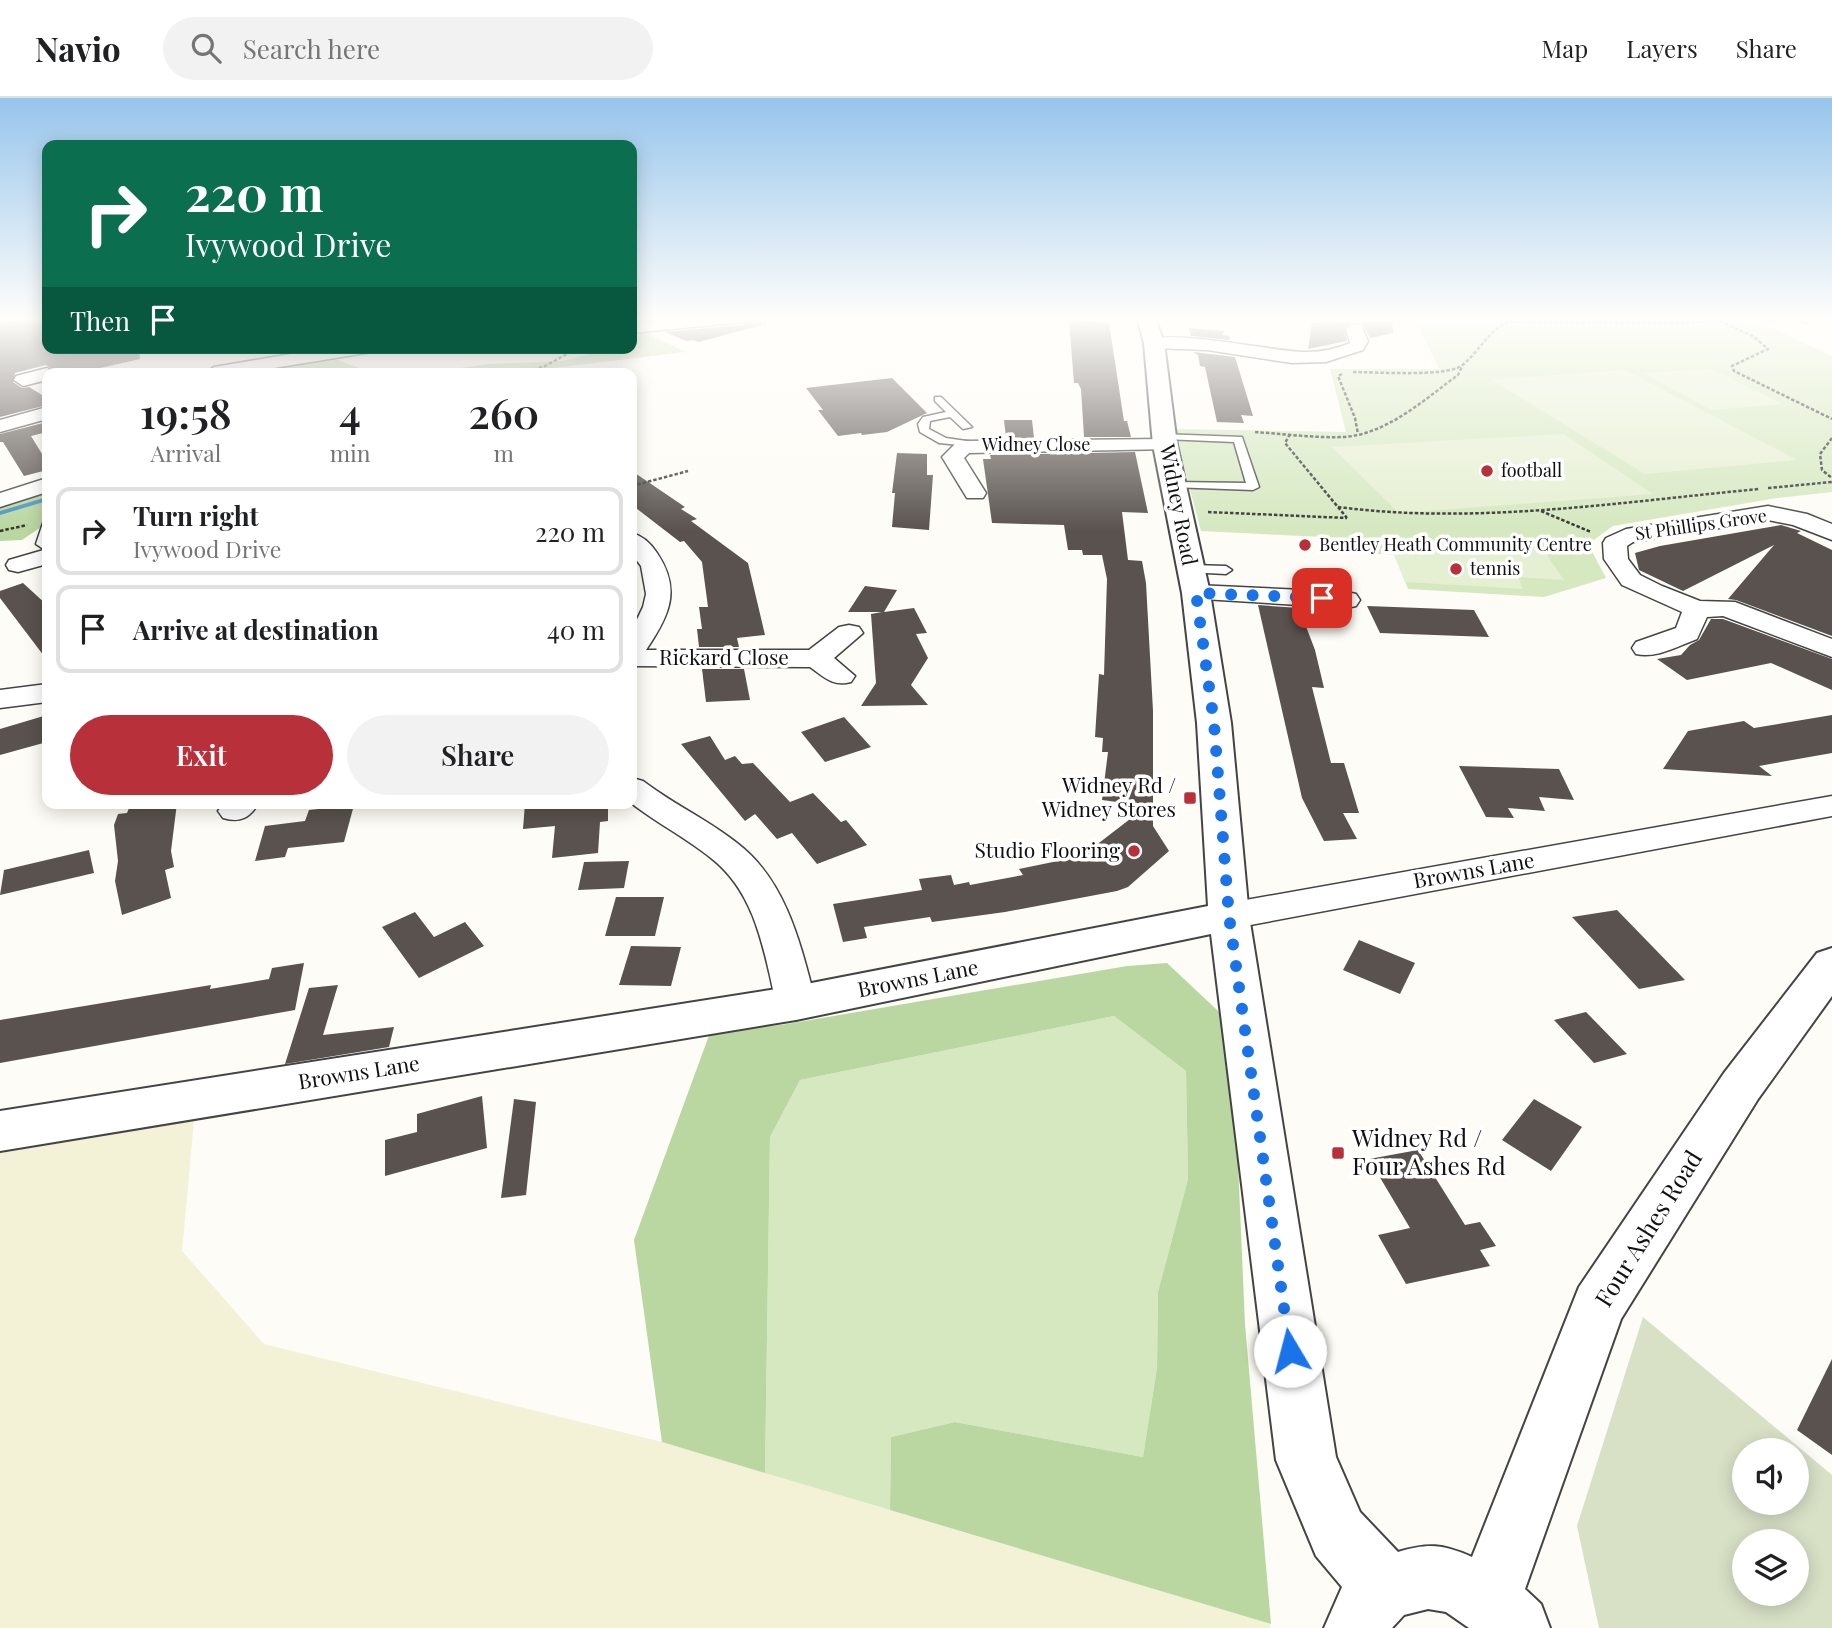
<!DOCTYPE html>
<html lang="en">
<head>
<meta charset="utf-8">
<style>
  :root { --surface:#fff; --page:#f2f2f2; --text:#202124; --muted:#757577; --line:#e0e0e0; --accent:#b8313a }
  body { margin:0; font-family:"Playfair Display",serif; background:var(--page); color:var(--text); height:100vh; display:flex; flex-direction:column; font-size:26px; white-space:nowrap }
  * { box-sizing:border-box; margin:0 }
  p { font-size:23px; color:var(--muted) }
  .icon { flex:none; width:38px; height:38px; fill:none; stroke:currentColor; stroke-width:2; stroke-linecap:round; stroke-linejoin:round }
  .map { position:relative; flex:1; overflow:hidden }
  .drawer { position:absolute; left:42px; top:270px; width:595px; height:441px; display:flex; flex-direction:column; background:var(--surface); border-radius:14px; box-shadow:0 4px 18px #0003 }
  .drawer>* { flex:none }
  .guide { position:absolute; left:42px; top:42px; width:595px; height:214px; border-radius:14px; box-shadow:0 4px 18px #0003; background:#0b6e4f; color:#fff; overflow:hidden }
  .fabs { position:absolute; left:1732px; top:1340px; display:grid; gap:14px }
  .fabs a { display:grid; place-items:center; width:77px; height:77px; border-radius:50%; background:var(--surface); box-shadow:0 4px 18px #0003; font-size:35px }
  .pin { position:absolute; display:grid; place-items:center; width:60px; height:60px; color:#fff; margin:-30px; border-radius:14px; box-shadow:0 4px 10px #0006 }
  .me { position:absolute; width:77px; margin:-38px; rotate:352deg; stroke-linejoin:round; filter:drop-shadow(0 0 5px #0008) }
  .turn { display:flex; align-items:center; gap:24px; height:147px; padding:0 28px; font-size:32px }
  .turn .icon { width:91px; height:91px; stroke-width:2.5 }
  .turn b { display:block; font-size:49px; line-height:60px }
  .then { display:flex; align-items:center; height:66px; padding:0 28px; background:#0003; gap:14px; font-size:26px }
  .eta { display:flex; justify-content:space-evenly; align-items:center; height:119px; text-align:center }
  .eta b { font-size:42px; font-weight:600; line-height:49px }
  .action { display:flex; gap:14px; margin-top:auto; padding:14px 28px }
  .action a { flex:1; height:80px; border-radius:42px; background:var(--accent); color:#fff; font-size:28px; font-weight:600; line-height:80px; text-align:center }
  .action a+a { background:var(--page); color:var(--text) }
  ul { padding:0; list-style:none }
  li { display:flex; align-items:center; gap:21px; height:88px; margin:0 14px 10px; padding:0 14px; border:4px solid var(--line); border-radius:14px }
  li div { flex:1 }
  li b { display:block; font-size:26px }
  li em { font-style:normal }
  header { display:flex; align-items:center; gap:42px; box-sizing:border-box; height:98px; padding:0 35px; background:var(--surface); border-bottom:2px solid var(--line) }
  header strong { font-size:33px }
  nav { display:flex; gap:38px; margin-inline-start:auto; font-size:24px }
  .search { width:490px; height:63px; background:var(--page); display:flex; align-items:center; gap:18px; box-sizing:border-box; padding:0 24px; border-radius:38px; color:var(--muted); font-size:26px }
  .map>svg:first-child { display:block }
  .farmland { fill:#f3f1d6 }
  .green { fill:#d5e8c0 }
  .forest { fill:#bad7a1 }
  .cemetery { fill:#d8e1c6; fill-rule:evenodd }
  .pitch { fill:#e5efd1 }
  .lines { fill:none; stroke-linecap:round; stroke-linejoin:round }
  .stream { fill:#4995c4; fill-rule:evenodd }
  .building { fill:#59524e }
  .service-casing { stroke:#444; stroke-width:3 }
  .minor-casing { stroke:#444; stroke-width:3 }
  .tertiary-casing { stroke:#444; stroke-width:4 }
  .path { stroke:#333; stroke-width:2.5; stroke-dasharray:3.5 2; stroke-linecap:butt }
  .service { fill:#fff; fill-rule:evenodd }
  .minor { fill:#fff; fill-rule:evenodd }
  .tertiary { fill:#fff; fill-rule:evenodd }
  .route { stroke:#1a73e8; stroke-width:12; stroke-dasharray:0 21.6 }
  .poi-dot { fill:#b8313a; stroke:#fff; stroke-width:2.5 }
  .labels { text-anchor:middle; stroke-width:7; stroke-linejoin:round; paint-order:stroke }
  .far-street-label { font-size:18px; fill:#111; stroke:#fff }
  .far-poi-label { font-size:18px; fill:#111; stroke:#fff; text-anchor:start }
  .street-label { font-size:21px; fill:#111; stroke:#fff }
  .poi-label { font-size:21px; fill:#111; stroke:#fff; text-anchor:end }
  .near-poi-label { font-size:24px; fill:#111; stroke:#fff; text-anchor:start }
  .near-street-label { font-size:24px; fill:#111; stroke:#fff }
</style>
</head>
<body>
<header>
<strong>Navio</strong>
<div class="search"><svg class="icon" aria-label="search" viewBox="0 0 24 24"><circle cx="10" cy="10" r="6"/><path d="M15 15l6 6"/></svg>Search here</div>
<nav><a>Map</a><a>Layers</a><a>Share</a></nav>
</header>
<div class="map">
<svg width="1832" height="1530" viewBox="0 0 1832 1530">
  <rect width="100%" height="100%" fill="#fefcf6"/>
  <!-- farmland -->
  <path class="farmland" d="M194,1022l-12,131 82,93 398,98 609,182 -1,4h-1270v-475z"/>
  <!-- green -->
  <g class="green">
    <path d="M1598,219h152l82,39v136l-55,6 -164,28 -25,18 18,34 -62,19 -136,-8 -13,-34 -45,-3 -6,-14 -143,-7 -27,-102 172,3 -16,-63h109l-22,-45z"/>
    <path d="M1114,918l72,55 2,108 -30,113 -1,76 -14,89 -188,-35 -64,15 -1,73 -125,-37 5,-336 30,-57z"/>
  </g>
  <!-- forest -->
  <g class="forest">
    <path d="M641,232l44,22 -156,19 -104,2 64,-9 73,-3 53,-13h17v-9z"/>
    <path d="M333,260l39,15h-114l-2,-4z"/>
    <path d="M47,391v34l-25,17 -22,1v-37z"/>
    <path d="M1167,865l65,61 13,300 26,300 -381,-114 1,-73 64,-15 188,35 14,-89 1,-76 30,-113 -2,-108 -72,-55 -314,64 -30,57 -5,336 -103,-31 -28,-202 77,-210 70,-5 346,-59z"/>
  </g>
  <!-- cemetery -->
  <path class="cemetery" d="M1643,1219l189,158v153h-233l-22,-102zM1745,1353h52v52h-52zM1745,1444h52v52h-52z"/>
  <!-- pitch -->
  <g class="pitch">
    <path d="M1712,271l71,35 -72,6 -67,-37z"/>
    <path d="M1625,272l172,90 -152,14 -153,-94z"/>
    <path d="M1564,336l89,60 -254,19 -67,-66z"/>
    <path d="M1387,440l153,7 24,35 -46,-3 5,12 -118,-7z"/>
  </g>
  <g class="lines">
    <!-- stream -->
    <path class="stream" d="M47,399v4l-47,14v-4z"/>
  </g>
  <!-- building -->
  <g class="building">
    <path d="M37,219h10v31h92l1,11 -62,14h-20l-12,-8 -31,8 -2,9 9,6 7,-1 18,11v7l-47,12v-94z"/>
    <path d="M752,219h9l1,8 -63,17 -6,-2 -7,1 -21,-9 77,-7z"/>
    <path d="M1069,222l40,3 15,98h3l4,16h-47l-3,-48 -3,-6h-4z"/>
    <path d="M1353,224l-9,6 3,13 -39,8 4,-26z"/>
    <path d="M1360,224h32l1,11 -23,5 -7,-14z"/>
    <path d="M1189,230l35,3 -2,4 7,1 1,4 -39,-4z"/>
    <path d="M1193,254l42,5 18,59 -12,-1 3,8 -27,-1 -12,-55 -5,-1 -2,-11z"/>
    <path d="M892,280l35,35 -40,19 -25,3 -1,-2 -23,3 -20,-26h5l-17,-22z"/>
    <path d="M1004,322h28l2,18h-28z"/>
    <path d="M47,324v10l-16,4 16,26v8l-23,6 -21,-34h-3v-8z"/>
    <path d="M1135,354l13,61 -26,-1 6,48 14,1 4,22 7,128v115l16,25 -41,36 -11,4 -112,21 -73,10 -2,-5 -66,10 3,11 -24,4 -10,-38 89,-14 -3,-11 32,-4 3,10 15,-3 1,3 53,-10 -4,-6 63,-13 65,-50 -45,-6 6,-48h-6l1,-14 -8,-1 4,-63 5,1 3,-96 -5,-24h-19l-1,-5h-14l-4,-25 -72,-2 -9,-64h8l-1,-4z"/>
    <path d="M897,355l30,1v21h6l-4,55 -37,-3 3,-34h-3z"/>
    <path d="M632,373l53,36 -4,2 16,10 -6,2 57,42 17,72 -28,3 2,9h-40l-2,-18h5l-3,-22h9l-6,-45 -18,-21 -4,1 -48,-37z"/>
    <path d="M1781,427l20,6 -4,2 35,17v86l-96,-36 -8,-1 46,-54 -91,46 -44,-21 -4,-17 25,-7z"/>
    <path d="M23,485l24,22v55l-47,-62v-7z"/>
    <path d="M865,488l32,4 -13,22 30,-4 13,25 -11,1 12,24 -17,27 17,20 -67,1 15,-23 -5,-69 11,-2h-34z"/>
    <path d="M1258,507l41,3 16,42 9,38 -12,-1 19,76h13l15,50h-16l14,26 -33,2 -22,-43z"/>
    <path d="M1367,508l107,4 15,27 -109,-4z"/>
    <path d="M1711,521h12l109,40v31l-61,-27 -84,17 -30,-21 24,-4 9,-10 9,-5z"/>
    <path d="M702,571h42l6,31 -44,2z"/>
    <path d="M47,617v27l-47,13v-26z"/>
    <path d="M1832,617v38l-73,13 13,10 -109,-7 25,-38 56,-10 10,7z"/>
    <path d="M844,619l27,30 -46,15 -24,-30z"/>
    <path d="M710,638l15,24 10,-4 7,8 11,-1 37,39 23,-9 28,29 5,-2 21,25 -50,19 -25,-31 -15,6 -22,-25 -10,7 -64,-77z"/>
    <path d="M1459,668l100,3 15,31 -35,-3 6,14 -37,-3 6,10 -28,-1z"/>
    <path d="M131,705h46l-6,48 3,16 -9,3 6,28 -49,17 -7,-34 3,-20 -4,-36 4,-11 9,-1z"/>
    <path d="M525,705h83v18l-8,1 -2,31 -46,5 3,-32 -32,3z"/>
    <path d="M354,707l-10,37 -56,6 -3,9 -30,4 10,-35 40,-5 4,-11z"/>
    <path d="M89,752l5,23 -94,22 4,-25z"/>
    <path d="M629,763l-5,27 -46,2 6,-28z"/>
    <path d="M616,799h48l-9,39h-50z"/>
    <path d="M1617,812l68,70 -46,9 -67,-72z"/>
    <path d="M415,814l19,25 31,-15 19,24 -65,32 -37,-51z"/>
    <path d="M1359,842l56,23 -15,31 -57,-24z"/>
    <path d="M631,848l50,1 -10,39 -52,-1z"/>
    <path d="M304,865l-9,47 -295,53v-43l211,-35 -1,4 59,-10 3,-11z"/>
    <path d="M338,887l-15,50 71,-8 -5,20 -104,17 24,-76z"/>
    <path d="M1586,914l41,42 -33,9 -40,-43z"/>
    <path d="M482,998l5,52 -102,28v-36l32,-8v-18z"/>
    <path d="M514,1001l22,3 -10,93 -25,3z"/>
    <path d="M1534,1001l48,28 -31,44 -49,-31z"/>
    <path d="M1418,1052l47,75 15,-3 16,24 -16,4 10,16 -84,18 -28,-49 32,-7 -41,-69z"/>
    <path d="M1832,1261v96l-35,-25z"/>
  </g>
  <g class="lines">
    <defs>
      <g id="service">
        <path d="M935,299h6l31,30 -9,2 -13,-12 -20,4 -1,8 17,9 34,5v4l-41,-4 -19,-11 -2,-8 5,-7 23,-5 -11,-11z"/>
        <path d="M1160,336l82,3 17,50 -6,3 -83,-3 -2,-2 6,-3 72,1 -12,-41 -70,-3 -5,-3z"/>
        <path d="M43,425h4v22l-5,3 -6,-4z"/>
        <path d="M1191,467l35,1 6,4 -6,4 -39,-2v-6z"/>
      </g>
      <g id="minor">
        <path d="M694,219h56l-8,5 -110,11v-10z"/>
        <path d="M1796,219h17l1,1 -8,5z"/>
        <path d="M1355,226l6,1 7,16 -5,9 -37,12 -34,1 -85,-13 -53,-2 -9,-5c16,-17 133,10 162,9 15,0 29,-3 43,-9l-4,-14z"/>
        <path d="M326,250h49l-9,5 -123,20h-38l9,-6z"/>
        <path d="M47,270l8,5h-8v7l-24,6 -9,-6 2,-4z"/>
        <path d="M47,309v12l-47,13v-12z"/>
        <path d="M1165,341l7,2 3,4 -3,4 -203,4 -5,5 22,35 -3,5h-16l-25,-41 14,-14 7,-2z"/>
        <path d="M47,380v14l-47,15v-14z"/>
        <path d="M1768,408l39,8 25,10v16l-39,-15 -25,-5 -135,22 -6,4 1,13 12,16 22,11 38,15 35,1 97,37v18l-109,-41 -16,1 -10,22c-19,7 -41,20 -61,15l-4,-6 4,-6 40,-14 6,-16 -60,-27 -18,-26 -1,-16 3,-5 20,-9z"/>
        <path d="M632,435c11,3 19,11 25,20 25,37 12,63 -11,97h163l30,-23 10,-2 10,2 4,6 -29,25 21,18 -4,6c-18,5 -27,-5 -41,-15l-178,-1v-36l11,-23 3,-13 -5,-28 -9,-12z"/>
        <path d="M47,451v15l-29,8 -9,-2 -3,-5 3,-5z"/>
        <path d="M1196,487l151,7 9,2 4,6 -4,6 -9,2 -160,-10 -4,-5 4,-5z"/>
        <path d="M47,586v18l-47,6v-18z"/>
        <path d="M632,680l11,3c30,23 65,39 94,62 50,38 64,103 79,160l-6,11 -14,4 -14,-4 -6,-11c-12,-52 -20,-110 -65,-145 -25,-20 -54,-35 -80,-55z"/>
        <path d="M1832,698v20l-603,113 -13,-4 -5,-9 5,-9 13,-4z"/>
        <path d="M224,705h35c-10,15 -18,20 -36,15l-5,-7z"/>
      </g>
      <path id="tertiary" d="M1137,219h18l9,26 13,102 33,148 21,130 18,193 87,541 24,55 38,40c31,-9 44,-8 74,5l107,-270 145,-214 93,-120 15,-5v48l-74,103 -137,220 -96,270 16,15 9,24h-81l-23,-16 -18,-3 -24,6 -12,13h-68l18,-41 -26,-31 -40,-96 -65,-526 -415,86 -796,131v-40l796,-125 412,-80 -11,-183 -15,-130 -29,-148 -9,-102z"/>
    </defs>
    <!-- service casing -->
    <use href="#service" class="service-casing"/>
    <!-- minor casing -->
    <use href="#minor" class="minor-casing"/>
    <!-- tertiary casing -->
    <use href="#tertiary" class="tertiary-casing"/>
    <!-- path -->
    <g class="path">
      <path d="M1720,223l33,15 15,13 -36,17 2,5 98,48"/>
      <path d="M1353,274c22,0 92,5 108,-6 18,-13 25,-34 47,-44l176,1 74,-6"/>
      <path d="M523,275l22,-7 22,-12"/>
      <path d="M1342,276l-4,2 17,42 3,16"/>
      <path d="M1255,334c29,2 59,6 88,5 43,-2 82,-38 115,-62l4,-8"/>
      <path d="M1290,336l-5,9 62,75"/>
      <path d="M1832,340l-12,16 2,16 10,8"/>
      <path d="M632,388l56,-15"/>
      <path d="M1768,390l64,-6"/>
      <path d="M1338,409c139,18 282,-5 421,-18"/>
      <path d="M1541,413l50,21"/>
      <path d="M1208,414l139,6"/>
      <path d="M0,433l27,-6"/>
    </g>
    <!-- service -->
    <use href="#service" class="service"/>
    <!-- minor -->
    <use href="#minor" class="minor"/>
    <!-- tertiary -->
    <use href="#tertiary" class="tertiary"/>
  </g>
  <!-- sky -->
  <linearGradient id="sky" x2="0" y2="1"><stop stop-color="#97c5ec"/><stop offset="0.51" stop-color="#fffefb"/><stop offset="1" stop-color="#fffefb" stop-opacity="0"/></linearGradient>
  <rect width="1832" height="433" fill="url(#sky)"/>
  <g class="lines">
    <!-- route -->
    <path class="route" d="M1290,1253l-61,-435 -15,-193 -18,-130 126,5"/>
  </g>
  <!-- markers -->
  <g class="poi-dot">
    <circle cx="1487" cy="373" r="7"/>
    <circle cx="1305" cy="447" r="7"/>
    <circle cx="1456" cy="471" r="7"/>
    <rect x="1183" y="693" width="14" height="14" rx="3.5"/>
    <circle cx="1134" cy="753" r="7"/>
    <rect x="1331" y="1048" width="14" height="14" rx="3.5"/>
  </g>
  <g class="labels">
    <!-- far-street labels -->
    <g class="far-street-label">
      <text x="1036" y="353">Widney Close</text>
      <text transform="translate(1701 427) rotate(-8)" y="6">St Phillips Grove</text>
    </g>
    <!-- far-poi labels -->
    <g class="far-poi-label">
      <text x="1501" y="379">football</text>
      <text x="1319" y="453">Bentley Heath Community Centre</text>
      <text x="1470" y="477">tennis</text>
    </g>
    <!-- street labels -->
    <g class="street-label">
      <text transform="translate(1178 407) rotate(79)" y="7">Widney Road</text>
      <text x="724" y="567">Rickard Close</text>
      <text transform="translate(1474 773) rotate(-10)" y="7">Browns Lane</text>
      <text transform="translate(918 881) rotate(-11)" y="7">Browns Lane</text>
      <text transform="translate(359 975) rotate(-9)" y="7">Browns Lane</text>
    </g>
    <!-- poi labels -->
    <g class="poi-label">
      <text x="1176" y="695">Widney Rd /<tspan x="1176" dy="24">Widney Stores</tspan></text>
      <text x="1120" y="760">Studio Flooring</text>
    </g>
    <!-- near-poi labels -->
    <g class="near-poi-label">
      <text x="1352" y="1049">Widney Rd /<tspan x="1352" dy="28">Four Ashes Rd</tspan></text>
    </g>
    <!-- near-street labels -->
    <g class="near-street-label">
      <text transform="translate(1649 1131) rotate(-58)" y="8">Four Ashes Road</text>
    </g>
  </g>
</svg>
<div class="fabs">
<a><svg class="icon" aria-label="sound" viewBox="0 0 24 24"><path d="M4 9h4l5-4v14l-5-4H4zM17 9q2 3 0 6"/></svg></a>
<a><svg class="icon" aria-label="layers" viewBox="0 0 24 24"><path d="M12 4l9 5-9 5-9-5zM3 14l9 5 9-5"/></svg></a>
</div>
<div class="pin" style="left:1322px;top:500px;background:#d93025"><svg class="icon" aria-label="arrive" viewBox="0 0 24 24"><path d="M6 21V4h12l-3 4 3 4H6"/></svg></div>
<svg class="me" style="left:1290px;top:1253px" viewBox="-20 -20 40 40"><circle r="19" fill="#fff"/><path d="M0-13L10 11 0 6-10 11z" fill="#1a73e8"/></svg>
<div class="guide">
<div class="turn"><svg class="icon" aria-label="right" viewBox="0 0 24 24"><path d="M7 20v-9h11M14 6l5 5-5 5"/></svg><div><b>220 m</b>Ivywood Drive</div></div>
<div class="then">Then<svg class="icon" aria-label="arrive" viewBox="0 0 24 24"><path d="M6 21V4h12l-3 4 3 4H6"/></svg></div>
</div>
<section class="drawer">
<div class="eta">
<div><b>19:58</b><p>Arrival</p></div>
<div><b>4</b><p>min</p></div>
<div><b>260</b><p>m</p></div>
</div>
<ul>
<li><svg class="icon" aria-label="right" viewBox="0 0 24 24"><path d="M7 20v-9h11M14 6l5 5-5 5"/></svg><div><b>Turn right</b><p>Ivywood Drive</p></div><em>220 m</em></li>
<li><svg class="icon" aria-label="arrive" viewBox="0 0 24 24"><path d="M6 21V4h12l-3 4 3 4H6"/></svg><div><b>Arrive at destination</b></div><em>40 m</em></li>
</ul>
<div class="action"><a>Exit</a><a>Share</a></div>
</section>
</div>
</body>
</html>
